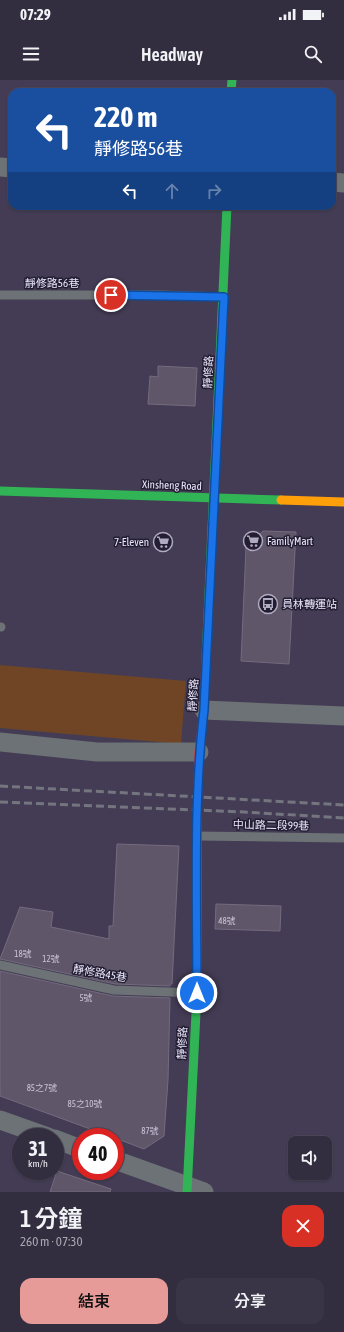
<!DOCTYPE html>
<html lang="zh-TW">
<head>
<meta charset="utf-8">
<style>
  :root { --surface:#322d3f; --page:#3a3546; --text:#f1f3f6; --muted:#a8a8b0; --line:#4d4959; --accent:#e69b98 }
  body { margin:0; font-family:"Asap Condensed","Noto Sans TC",sans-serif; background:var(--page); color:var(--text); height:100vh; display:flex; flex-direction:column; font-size:15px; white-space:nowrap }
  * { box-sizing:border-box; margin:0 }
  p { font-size:13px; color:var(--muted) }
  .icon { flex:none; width:22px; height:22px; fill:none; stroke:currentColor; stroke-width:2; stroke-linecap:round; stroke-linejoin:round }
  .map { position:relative; height:1112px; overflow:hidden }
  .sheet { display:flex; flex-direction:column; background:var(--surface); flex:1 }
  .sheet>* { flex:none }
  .guide { position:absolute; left:8px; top:8px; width:328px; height:122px; border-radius:12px; box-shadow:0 1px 3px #0004,0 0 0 1px var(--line); background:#1a4fa0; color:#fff; overflow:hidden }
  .buttons { position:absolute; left:288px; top:1056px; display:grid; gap:8px }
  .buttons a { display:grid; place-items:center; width:44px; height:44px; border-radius:8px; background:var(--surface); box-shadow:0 1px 3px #0004,0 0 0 1px var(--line); font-size:20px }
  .speed { position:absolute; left:12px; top:1048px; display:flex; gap:8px; font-size:20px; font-weight:700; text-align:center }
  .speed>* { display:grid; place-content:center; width:52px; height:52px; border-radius:50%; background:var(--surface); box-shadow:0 1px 3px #0004,0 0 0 1px var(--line); line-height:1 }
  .speed small { font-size:10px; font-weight:400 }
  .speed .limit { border:6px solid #d22; background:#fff; color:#111 }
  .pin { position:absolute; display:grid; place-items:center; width:34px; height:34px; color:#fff; margin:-17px; border:2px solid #fff; border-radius:50%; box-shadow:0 1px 4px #0007 }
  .me { position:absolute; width:44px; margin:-22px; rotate:0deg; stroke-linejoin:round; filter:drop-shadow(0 0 3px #0008) }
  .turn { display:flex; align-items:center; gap:14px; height:84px; padding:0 20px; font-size:18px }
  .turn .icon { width:52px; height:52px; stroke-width:2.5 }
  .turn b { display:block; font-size:28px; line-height:34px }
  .lanes { display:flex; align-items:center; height:38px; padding:0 20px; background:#0003; justify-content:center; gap:20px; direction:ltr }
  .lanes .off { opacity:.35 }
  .round { display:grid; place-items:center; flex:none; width:42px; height:42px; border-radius:12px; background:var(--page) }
  .head { display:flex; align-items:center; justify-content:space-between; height:68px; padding:0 20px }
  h1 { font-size:24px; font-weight:600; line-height:30px }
  .action { display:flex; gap:8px; margin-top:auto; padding:8px 20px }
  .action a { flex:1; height:46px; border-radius:12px; background:var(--accent); color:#111; font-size:16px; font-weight:600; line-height:46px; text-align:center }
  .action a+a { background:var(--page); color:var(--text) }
  .status { display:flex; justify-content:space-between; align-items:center; height:28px; padding:0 20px; background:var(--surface); direction:ltr }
  .status svg { height:11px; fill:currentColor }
  header { display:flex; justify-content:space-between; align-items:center; height:52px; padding:0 20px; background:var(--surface); font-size:18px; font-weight:600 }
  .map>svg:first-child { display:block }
  .green { fill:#704526 }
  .building { fill:#5f5669; stroke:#746b7e }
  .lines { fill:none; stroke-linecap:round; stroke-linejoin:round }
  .lane { stroke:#6c7275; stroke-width:9 }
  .street { stroke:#6c7275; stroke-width:19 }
  .fast { stroke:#30b455; stroke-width:9 }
  .slow { stroke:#ff9f0a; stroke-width:9 }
  .jam { stroke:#e5322d; stroke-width:9 }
  .rail { stroke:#75757f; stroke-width:3; stroke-dasharray:8 4; stroke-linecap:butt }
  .route-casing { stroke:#114b97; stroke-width:10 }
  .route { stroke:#1a73e8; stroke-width:7 }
  .labels { text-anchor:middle; stroke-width:3; stroke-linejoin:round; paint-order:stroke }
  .number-label { font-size:9px; fill:#c9c3d8 }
  .street-label { font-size:11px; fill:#ece7fd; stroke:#231e32 }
  .poi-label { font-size:11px; fill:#ece7fd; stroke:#231e32; text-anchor:start }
</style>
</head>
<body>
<div class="status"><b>07:29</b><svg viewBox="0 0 49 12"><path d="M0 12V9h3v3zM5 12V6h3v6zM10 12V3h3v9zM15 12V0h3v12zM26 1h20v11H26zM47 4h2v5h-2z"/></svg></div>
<header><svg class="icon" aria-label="menu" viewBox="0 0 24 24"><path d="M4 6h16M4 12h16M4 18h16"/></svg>Headway<svg class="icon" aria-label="search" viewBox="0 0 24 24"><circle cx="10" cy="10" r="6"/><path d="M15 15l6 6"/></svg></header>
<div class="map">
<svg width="344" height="1112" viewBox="0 0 344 1112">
  <rect width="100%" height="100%" fill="#433c54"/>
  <!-- green -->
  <path class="green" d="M0,585l186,16 -5,63 -181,-16z"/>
  <!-- building -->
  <g class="building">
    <path d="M158,286l39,2 -2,38 -47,-2 2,-28 8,1z"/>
    <path d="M263,451l33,1 -7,132 -48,-3 5,-114z"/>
    <path d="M117,764l62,2 -7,138h-2v2l-55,-2 -115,-25 20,-52 33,5 -2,15 58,12v-13h4z"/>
    <path d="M216,824l65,2 -1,25 -65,-2z"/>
    <path d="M0,891l113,25 57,2 -2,82 -4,56 -20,13 -29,-11v-1h-3l-112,-41z"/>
    <path d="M57,1091l54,18 -1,3h-60z"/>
  </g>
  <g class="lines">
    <!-- lane -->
    <g class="lane">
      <path d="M0,215h159l64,2"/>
      <path d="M0,547h1"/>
      <path d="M197,756l147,2"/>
      <path d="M0,885l114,25 83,3"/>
    </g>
    <!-- street -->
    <g class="street">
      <path d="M0,87l12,1"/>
      <path d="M332,102l12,1"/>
      <path d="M204,630l140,6"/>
      <path d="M0,662l97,10h102"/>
      <path d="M0,1040l48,17"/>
      <path d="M55,1059l26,10"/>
      <path d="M115,1080l89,32"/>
    </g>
    <!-- fast -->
    <g class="fast">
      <path d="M231,12l1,-12"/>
      <path d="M0,411l281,9"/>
      <path d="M206,578l21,-452"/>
      <path d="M187,1112l10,-199v-175"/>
    </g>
    <!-- slow -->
    <path class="slow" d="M281,420l63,2"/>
    <!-- jam -->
    <path class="jam" d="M197,738l2,-66 5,-42 2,-52"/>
    <!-- rail -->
    <g class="rail">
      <path d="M0,706l344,19"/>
      <path d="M0,722l244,10 100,6"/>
    </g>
  </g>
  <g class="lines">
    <defs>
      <path id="route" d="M111,215l113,2 -20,413c-11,94 -7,189 -7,283"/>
    </defs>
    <!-- route casing -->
    <use href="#route" class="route-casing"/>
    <!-- route -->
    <use href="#route" class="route"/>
  </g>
  <!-- icons -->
  <defs>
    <symbol id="supermarket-ring" viewBox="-11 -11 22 22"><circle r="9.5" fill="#231e32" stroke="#b1abc2" stroke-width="1.5"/><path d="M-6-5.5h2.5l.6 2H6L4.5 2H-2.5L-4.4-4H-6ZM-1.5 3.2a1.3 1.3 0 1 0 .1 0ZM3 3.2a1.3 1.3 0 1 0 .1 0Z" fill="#b1abc2"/></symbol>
    <symbol id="bus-ring" viewBox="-11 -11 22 22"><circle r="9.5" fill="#231e32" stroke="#b1abc2" stroke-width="1.5"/><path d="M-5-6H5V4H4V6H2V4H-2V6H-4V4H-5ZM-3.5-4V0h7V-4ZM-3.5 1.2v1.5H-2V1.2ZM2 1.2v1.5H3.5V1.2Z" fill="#b1abc2"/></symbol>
  </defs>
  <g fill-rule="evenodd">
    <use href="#supermarket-ring" x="242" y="450" width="22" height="22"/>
    <use href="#supermarket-ring" x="152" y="451" width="22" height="22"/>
    <use href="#bus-ring" x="257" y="513" width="22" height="22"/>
  </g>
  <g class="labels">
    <!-- number labels -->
    <g class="number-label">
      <text x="227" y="844">48號</text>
      <text x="23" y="877">18號</text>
      <text x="51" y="882">12號</text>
      <text x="86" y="921">5號</text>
      <text x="42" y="1011">85之7號</text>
      <text x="85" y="1027">85之10號</text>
      <text x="150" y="1054">87號</text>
    </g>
    <!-- street labels -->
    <g class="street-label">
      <text x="52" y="207">靜修路56巷</text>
      <text transform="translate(208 292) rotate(-87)" y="4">靜修路</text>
      <text transform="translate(172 405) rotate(2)" y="4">Xinsheng Road</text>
      <text transform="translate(193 615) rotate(-86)" y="4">靜修路</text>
      <text transform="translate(271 745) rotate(1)" y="4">中山路二段99巷</text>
      <text transform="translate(100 893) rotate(10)" y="4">靜修路45巷</text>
      <text transform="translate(182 963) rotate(-87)" y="4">靜修路</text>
    </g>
    <!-- poi labels -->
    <g class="poi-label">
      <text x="267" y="465">FamilyMart</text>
      <text x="149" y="466" text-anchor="end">7-Eleven</text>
      <text x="282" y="528">員林轉運站</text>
    </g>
  </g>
</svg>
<div class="buttons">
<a><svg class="icon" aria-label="sound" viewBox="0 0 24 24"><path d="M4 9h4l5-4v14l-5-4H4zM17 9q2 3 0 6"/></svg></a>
</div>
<div class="speed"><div>31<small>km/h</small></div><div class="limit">40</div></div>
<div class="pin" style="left:111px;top:215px;background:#d93025"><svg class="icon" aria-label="arrive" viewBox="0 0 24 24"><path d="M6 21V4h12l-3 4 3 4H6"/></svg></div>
<svg class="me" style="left:197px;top:913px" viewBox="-20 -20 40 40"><circle r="17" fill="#1a73e8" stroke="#fff" stroke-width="3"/><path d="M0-11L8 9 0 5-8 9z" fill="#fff"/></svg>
<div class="guide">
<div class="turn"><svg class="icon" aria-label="left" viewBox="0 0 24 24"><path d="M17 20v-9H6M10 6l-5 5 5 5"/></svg><div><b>220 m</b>靜修路56巷</div></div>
<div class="lanes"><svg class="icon" aria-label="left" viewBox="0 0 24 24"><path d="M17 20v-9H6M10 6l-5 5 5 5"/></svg><svg class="icon off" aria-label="ahead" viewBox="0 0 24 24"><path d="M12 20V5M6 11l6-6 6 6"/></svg><svg class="icon off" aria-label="right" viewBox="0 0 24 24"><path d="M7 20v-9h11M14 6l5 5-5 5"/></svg></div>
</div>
</div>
<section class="sheet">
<div class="head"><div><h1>1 分鐘</h1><p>260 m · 07:30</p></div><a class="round" style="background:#d93025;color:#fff"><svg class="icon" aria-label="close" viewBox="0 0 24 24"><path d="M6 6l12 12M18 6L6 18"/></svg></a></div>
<div class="action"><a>結束</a><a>分享</a></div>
</section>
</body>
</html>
